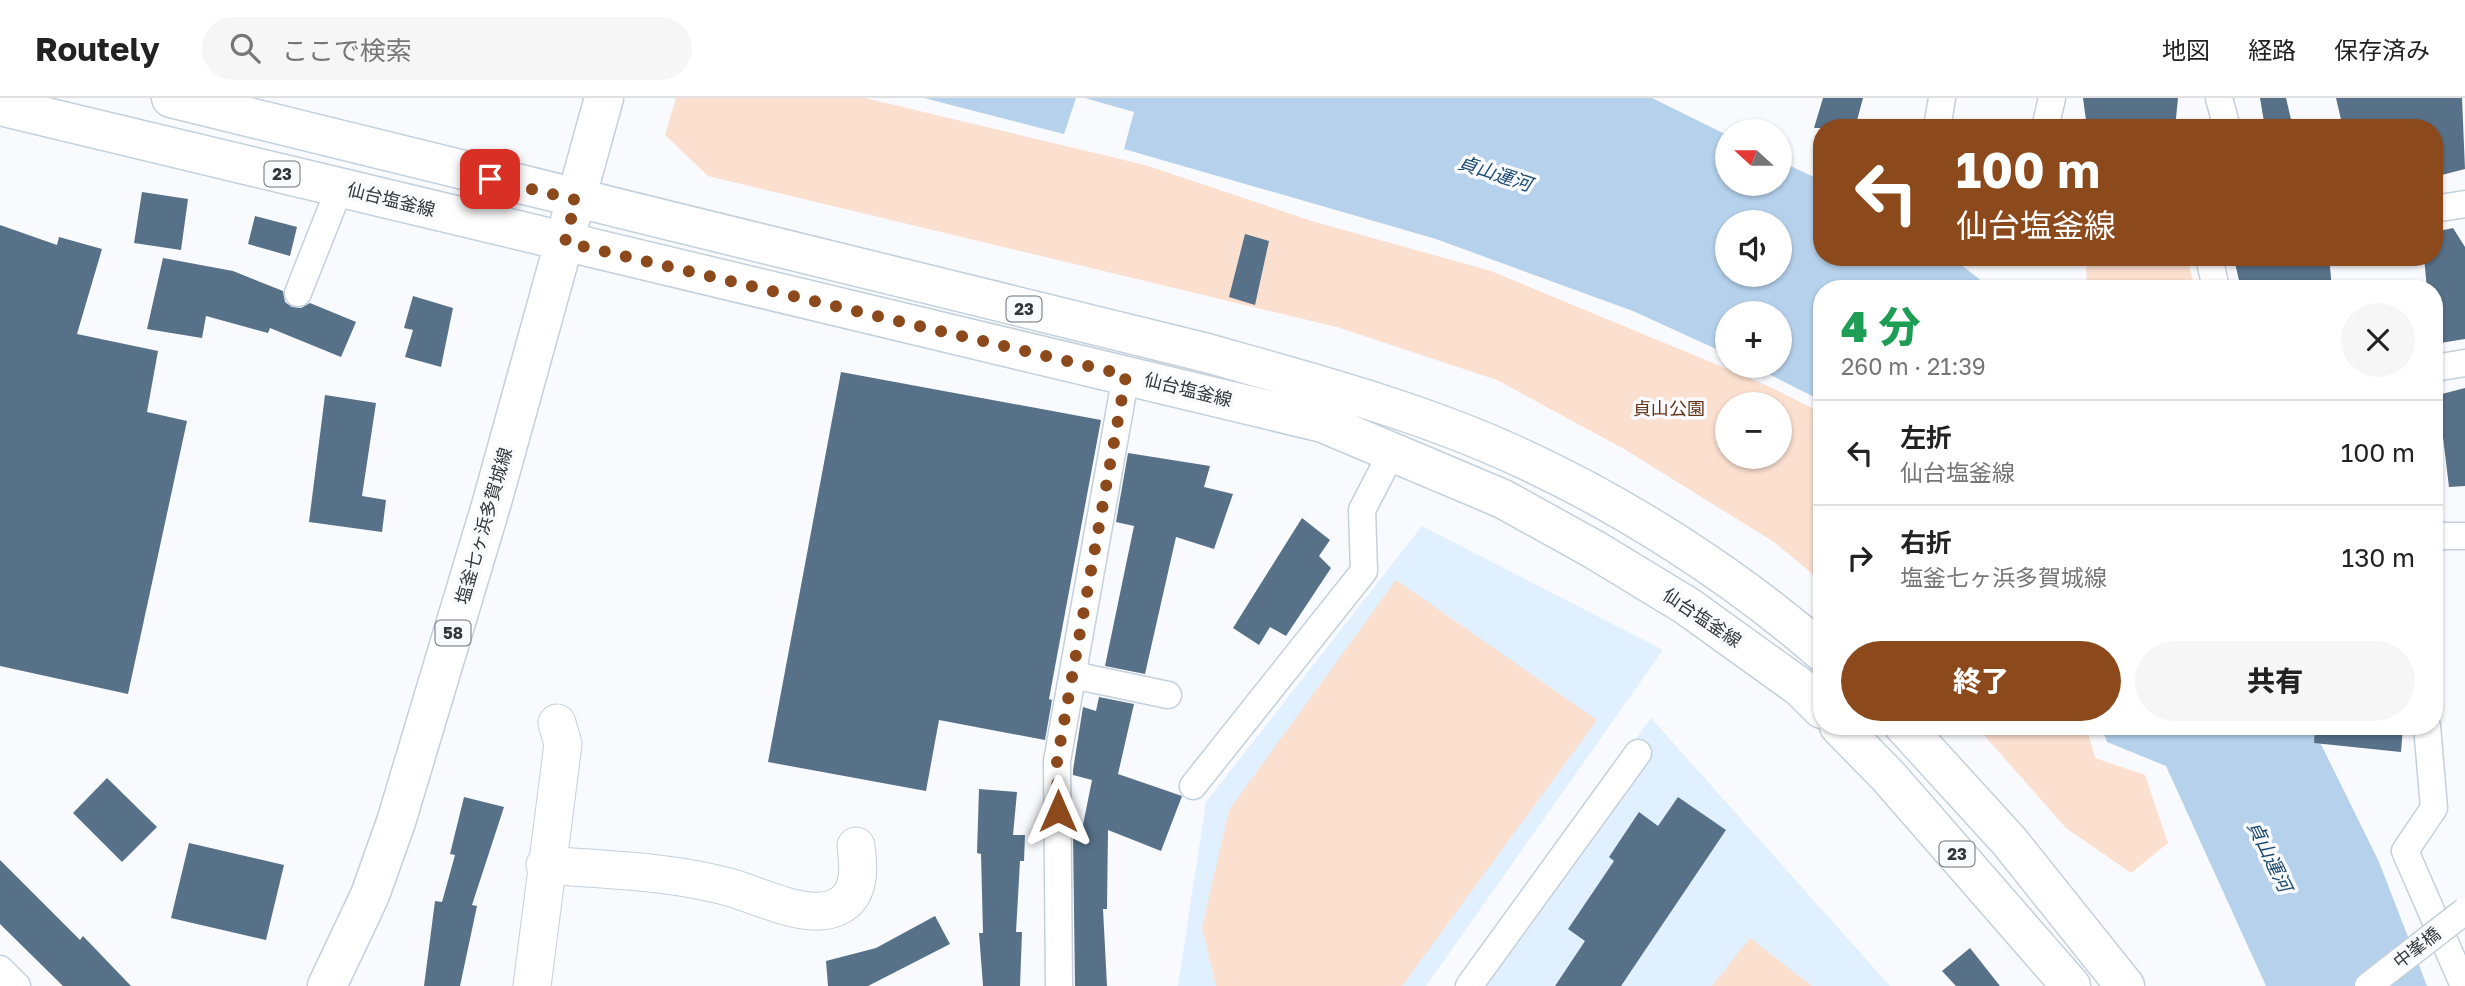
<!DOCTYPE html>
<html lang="ja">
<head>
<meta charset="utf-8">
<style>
  :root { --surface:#fff; --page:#f6f6f6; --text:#222; --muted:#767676; --line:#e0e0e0; --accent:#8c491b }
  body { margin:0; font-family:"Golos Text","Noto Sans JP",sans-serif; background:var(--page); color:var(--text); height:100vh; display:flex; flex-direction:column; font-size:26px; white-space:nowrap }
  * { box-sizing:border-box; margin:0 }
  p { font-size:23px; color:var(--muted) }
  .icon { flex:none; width:38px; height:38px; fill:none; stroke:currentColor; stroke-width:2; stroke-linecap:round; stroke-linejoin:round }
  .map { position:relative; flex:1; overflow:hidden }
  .side { position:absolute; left:1813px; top:182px; width:630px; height:455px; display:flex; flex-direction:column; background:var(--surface); border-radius:28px; box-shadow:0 2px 5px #0004 }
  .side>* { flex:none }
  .guide { position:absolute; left:1813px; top:21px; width:630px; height:147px; border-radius:28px; box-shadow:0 2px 5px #0004; background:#8c491b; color:#fff; overflow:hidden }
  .needle { width:46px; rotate:291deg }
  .tools { position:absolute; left:1715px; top:21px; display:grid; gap:14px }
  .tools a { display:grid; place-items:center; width:77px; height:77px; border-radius:50%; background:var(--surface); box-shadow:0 2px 5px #0004; font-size:35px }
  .pin { position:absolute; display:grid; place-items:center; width:60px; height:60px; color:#fff; margin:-30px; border-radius:14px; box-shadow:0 4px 10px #0006 }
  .me { position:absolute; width:77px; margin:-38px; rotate:0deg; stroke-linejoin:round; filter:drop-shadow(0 0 5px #0008) }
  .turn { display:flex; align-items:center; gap:24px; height:147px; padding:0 28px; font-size:32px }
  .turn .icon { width:91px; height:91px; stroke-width:2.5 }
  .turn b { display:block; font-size:49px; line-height:60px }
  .round { display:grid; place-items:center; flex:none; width:74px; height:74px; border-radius:37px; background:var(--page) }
  .head { display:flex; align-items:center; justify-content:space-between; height:119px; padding:0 28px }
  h1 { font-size:42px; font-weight:800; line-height:52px; color:#1e9e55 }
  .primary-button { display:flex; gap:14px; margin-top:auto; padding:14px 28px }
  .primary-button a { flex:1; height:80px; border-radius:42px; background:var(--accent); color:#fff; font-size:28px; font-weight:800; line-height:80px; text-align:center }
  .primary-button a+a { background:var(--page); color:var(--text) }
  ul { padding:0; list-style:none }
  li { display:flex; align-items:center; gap:21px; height:105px; padding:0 28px; border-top:2px solid var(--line) }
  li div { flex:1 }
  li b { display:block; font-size:26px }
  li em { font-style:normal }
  header { display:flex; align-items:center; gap:42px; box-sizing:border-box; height:98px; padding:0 35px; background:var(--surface); border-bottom:2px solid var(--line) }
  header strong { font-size:33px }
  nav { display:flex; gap:38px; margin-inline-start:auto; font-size:24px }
  .search { width:490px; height:63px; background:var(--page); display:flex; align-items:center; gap:18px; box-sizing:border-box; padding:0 24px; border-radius:38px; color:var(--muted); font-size:26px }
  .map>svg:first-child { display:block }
  .built { fill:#e1f0fe }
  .green { fill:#fbdfcf; fill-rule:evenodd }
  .water { fill:#b5d1ec; fill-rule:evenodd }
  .building { fill:#577189 }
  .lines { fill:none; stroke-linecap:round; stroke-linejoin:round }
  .street-casing { stroke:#c4d0db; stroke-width:29 }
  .secondary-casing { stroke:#c4d0db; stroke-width:39 }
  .primary-casing { stroke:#c4d0db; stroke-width:41 }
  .street { stroke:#fff; stroke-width:26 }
  .secondary { stroke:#fff; stroke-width:37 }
  .primary { stroke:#fff; stroke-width:38 }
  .street-bridge-casing { stroke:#c4d0db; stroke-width:29; stroke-linecap:butt }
  .street-bridge { stroke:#fff; stroke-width:26 }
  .route { stroke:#8c491b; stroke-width:12; stroke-dasharray:0 21.6 }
  .labels { text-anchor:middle; stroke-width:7; stroke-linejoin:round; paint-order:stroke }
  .shield { fill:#f8fafd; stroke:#6d7276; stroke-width:2 }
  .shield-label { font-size:16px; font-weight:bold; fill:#32373c }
  .street-label { font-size:18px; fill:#32373c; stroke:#f8fafd }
  .park-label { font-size:18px; fill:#633517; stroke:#f8fafd }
  .water-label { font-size:19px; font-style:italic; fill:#1f4b70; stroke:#f8fafd }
</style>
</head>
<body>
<header>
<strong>Routely</strong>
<div class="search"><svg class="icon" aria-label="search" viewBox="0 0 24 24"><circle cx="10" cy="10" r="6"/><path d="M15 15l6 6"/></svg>ここで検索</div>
<nav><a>地図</a><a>経路</a><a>保存済み</a></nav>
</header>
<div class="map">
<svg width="2465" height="888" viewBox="0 0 2465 888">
  <rect width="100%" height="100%" fill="#f8fafd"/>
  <!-- built -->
  <g class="built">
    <path d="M1422,428l241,124 -237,336h-248l28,-184z"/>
    <path d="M1651,620l239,268h-433z"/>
  </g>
  <!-- green -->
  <g class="green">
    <path d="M676,0h189l280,67 170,57 176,49 275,114 56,28v169l-48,-40 -150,-93 -127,-69 -160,-53 -629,-151 -43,-41zM1727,306h53v53h-53z"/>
    <path d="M2188,163l7,28h-108l-1,-24z"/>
    <path d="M1396,482l201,140 -195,266h-186l-14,-58 27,-118z"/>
    <path d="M1976,628h110l9,32 50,17 23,68 -37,30 -65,-45z"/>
    <path d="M1750,840l62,48h-100z"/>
  </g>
  <!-- water -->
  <g class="water">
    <path d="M924,0h152l-12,36z"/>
    <path d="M1085,0h567l75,37v49h53v-23l42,20v76h129l41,32h-170v112l-69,-35h27v-53h-53v41l-94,-43 -197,-72 -312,-90 10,-37zM1727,124h53v53h-53z"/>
    <path d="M2101,628h211l67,136 48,124h-161l-100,-220 -59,-24z"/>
  </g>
  <!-- building -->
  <g class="building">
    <path d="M1823,0h40l-8,30h-41z"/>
    <path d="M2083,0h95l-3,30h-88z"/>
    <path d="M2260,0h26l7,30h-28z"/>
    <path d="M2336,0h126l3,71 -31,8v-49h-91z"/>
    <path d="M142,94l46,7 -7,51 -47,-7z"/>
    <path d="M255,118l42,11 -7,29 -42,-12z"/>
    <path d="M0,127l57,20 2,-8 43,12 -25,85 81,17 -11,61 40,9 -59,273 -128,-28z"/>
    <path d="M2453,130l12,19v92l-31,5v-55h-7l-3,-32h10v-25z"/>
    <path d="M1245,136l24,7 -14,64 -26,-8z"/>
    <path d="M2264,159h65l3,32h-91l-6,-26z"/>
    <path d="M163,160l70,13 50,20 2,11 7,5 9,1 9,-5 46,19 -15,35 -71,-29 -2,5 -62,-17 -4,22 -55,-9z"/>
    <path d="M413,198l40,12 -12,59 -36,-10 8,-27 -9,-2z"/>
    <path d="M841,274l260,48 -52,279 3,1 -7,40 -106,-20 -13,71 -158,-29z"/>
    <path d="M2465,290v98l-16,1 -11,-92z"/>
    <path d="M325,297l51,8 -14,93 24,4 -4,32 -73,-10z"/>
    <path d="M1128,355l82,13 -6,21 29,7 -19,55 -38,-12 -31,137 -40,-8 29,-140 -18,-4z"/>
    <path d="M1302,420l28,22 -11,16 12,12 -45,68 -16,-9 -11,18 -26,-17z"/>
    <path d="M1099,599l35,7 -16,70 64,22 -21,55 -53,-21 -1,79h-4l4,77h-32l-2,-151h8l11,-55 -19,-5v-5l10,-63 13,4z"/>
    <path d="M2315,628h88l-2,26 -87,-9z"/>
    <path d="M107,680l50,49 -35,35 -49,-49z"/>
    <path d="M979,691l38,3 -4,43h12l-1,26h-4l-4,71h6l-2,54h-37l-4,-53h4l-2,-79 -4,-1z"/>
    <path d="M464,699l40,10 -32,98 5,1 -17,80h-36l11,-85 7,1 13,-47 -5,-1z"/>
    <path d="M1678,699l48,33 -105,156h-66l30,-45 -17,-12 46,-68 -5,-4 30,-45 19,14z"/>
    <path d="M189,745l95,22 -18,75 -95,-22z"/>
    <path d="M0,762l80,80 3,-4 48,50h-68l-63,-62z"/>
    <path d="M935,818l15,28 -82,42h-40l-2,-25 50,-13z"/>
    <path d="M1970,850l30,38h-44l-14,-15z"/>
  </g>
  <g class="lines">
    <defs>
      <g id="street">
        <path d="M2219,0l8,30"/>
        <path d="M1937,30l5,-30"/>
        <path d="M2045,30l7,-30"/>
        <path d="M2434,111l31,-5"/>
        <path d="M2209,159l7,32"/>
        <path d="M298,195l42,-106"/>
        <path d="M2434,270l31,-5"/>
        <path d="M2434,438h31"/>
        <path d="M1073,577l95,20"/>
        <path d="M2427,628l7,82 -29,43 59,135"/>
        <path d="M1193,688l171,-215 -2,-61 30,-58"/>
        <path d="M0,871l17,17"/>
        <path d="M1059,888l-2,-225 69,-386"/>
        <path d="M1469,888l169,-233"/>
      </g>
      <g id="secondary">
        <path d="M545,767c61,5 128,6 187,23 28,8 76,33 105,19 24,-11 22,-39 19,-61"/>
        <path d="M532,888l31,-242 -6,-21"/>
      </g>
      <g id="primary">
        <path d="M171,0l1036,255c105,30 213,58 312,104 105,48 216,119 303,195"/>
        <path d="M0,8l1323,317 180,76 92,51 92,56 114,82 21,21"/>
        <path d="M1839,628l49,50 183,210"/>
        <path d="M1904,628l105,115 116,145"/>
        <path d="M327,888l43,-91 26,-73 96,-320 112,-404"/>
      </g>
    </defs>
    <!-- street casing -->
    <use href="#street" class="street-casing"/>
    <!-- secondary casing -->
    <use href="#secondary" class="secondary-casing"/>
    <!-- primary casing -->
    <use href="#primary" class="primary-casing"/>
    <!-- street -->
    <use href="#street" class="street"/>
    <!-- secondary -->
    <use href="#secondary" class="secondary"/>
    <!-- primary -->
    <use href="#primary" class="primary"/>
    <defs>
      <path id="street-bridge" d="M2368,888l97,-75"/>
    </defs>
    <!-- street-bridge casing -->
    <use href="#street-bridge" class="street-bridge-casing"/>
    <!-- street-bridge -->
    <use href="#street-bridge" class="street-bridge"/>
  </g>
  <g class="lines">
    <!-- route -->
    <path class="route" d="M490,81l86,21 -11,42 561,133 -69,386 1,50"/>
  </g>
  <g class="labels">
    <!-- shield labels -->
    <g class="shield">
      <rect x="264.5" y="63.5" width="35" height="25" rx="5"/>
      <rect x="1006.5" y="198.5" width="35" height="25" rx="5"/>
      <rect x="435.5" y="522.5" width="35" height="25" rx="5"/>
      <rect x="1939.5" y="743.5" width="35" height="25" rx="5"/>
    </g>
    <g class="shield-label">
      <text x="282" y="82">23</text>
      <text x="1024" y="217">23</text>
      <text x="453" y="541">58</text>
      <text x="1957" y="762">23</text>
    </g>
    <!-- street labels -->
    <g class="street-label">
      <text transform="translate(391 102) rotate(14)" y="6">仙台塩釜線</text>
      <text transform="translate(1188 292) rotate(14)" y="6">仙台塩釜線</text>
      <text transform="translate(484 428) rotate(-74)" y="6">塩釜七ヶ浜多賀城線</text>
      <text transform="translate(1702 520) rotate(34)" y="6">仙台塩釜線</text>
      <text transform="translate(2417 850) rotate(-38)" y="6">中峯橋</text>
    </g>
    <!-- park labels -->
    <g class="park-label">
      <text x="1669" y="317">貞山公園</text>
    </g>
    <!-- water labels -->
    <g class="water-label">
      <text transform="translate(1495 75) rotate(18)" y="7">貞山運河</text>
      <text transform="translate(2270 758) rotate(64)" y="7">貞山運河</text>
    </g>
  </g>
</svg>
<div class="tools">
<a><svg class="needle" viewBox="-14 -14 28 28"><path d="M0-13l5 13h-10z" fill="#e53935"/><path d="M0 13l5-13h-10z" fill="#767676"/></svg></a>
<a><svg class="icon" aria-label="sound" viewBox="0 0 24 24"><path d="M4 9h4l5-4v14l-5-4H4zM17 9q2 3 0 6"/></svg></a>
<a>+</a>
<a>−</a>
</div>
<div class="pin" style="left:490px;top:81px;background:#d93025"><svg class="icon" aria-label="arrive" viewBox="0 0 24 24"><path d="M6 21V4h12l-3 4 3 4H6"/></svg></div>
<svg class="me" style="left:1058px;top:713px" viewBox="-20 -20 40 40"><path d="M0-17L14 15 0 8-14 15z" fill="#8c491b" stroke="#fff" stroke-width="4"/></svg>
<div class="guide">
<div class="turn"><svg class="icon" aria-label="left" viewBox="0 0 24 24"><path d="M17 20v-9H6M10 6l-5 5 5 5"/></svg><div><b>100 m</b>仙台塩釜線</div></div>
</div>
<section class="side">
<div class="head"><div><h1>4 分</h1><p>260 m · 21:39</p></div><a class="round"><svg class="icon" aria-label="close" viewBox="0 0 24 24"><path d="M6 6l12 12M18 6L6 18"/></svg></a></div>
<ul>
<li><svg class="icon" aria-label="left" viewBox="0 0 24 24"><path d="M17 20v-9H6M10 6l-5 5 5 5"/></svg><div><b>左折</b><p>仙台塩釜線</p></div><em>100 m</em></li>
<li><svg class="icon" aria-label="right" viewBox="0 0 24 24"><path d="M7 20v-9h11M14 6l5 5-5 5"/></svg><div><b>右折</b><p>塩釜七ヶ浜多賀城線</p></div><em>130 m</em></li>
</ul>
<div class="primary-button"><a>終了</a><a>共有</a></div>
</section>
</div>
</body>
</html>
